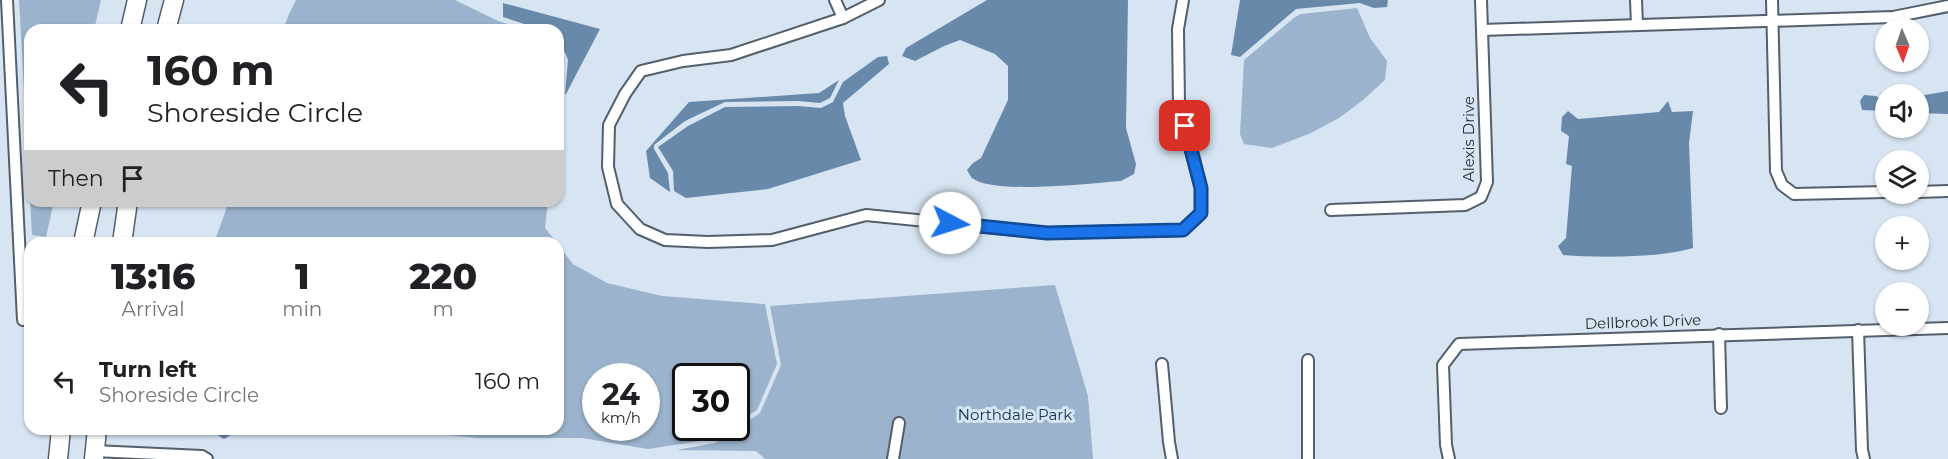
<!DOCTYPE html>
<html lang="en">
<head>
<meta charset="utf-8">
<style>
  :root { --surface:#fff; --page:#f6f6f6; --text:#202124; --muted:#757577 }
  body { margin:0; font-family:Montserrat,sans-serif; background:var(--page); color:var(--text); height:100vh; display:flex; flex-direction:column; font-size:22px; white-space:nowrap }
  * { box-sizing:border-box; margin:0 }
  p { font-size:20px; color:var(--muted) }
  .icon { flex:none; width:33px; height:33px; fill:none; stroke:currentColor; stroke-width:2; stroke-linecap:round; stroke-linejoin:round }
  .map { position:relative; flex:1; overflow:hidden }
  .panel { position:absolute; left:24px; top:237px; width:540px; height:198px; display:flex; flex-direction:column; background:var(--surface); border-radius:18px; box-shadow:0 2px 4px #0004 }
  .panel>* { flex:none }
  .guide { position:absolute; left:24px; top:24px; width:540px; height:183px; border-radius:18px; box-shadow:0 2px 4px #0004; background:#fff; color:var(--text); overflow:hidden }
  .needle { width:39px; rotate:178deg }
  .buttons { position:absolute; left:1875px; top:18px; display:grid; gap:12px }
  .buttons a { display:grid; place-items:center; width:54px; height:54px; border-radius:50%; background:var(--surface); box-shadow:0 2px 4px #0004; font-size:30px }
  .speed { position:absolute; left:582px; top:363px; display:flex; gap:12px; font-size:30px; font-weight:700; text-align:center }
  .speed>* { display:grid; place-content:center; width:78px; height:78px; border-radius:50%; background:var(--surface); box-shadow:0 2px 4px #0004; line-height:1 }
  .speed small { font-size:15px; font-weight:400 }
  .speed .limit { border:3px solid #111; border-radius:9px; background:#fff; color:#111 }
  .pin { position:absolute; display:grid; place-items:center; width:51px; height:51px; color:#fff; margin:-26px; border-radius:12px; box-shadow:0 3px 9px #0006 }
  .me { position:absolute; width:66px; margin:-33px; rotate:95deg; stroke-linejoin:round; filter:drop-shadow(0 0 4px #0008) }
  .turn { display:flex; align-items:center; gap:21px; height:126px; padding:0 24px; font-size:27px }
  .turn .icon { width:78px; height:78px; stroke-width:2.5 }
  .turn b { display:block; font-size:42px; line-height:51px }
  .then { display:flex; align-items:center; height:57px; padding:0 24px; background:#0003; gap:12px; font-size:22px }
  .eta { display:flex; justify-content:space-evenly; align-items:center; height:102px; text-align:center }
  .eta b { font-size:36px; font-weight:800; line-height:42px }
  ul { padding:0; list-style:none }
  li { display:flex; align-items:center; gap:18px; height:84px; padding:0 24px }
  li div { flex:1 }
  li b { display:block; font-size:22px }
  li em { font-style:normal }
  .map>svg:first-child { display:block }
  .green { fill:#9bb3cc; fill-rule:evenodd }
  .water { fill:#6989aa }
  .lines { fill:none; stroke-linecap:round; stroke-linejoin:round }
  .minor-casing { stroke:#535f6b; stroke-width:14 }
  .primary-casing { stroke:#535f6b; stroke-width:21 }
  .minor { stroke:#fff; stroke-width:10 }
  .primary { stroke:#fff; stroke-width:18 }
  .route-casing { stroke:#114b97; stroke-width:15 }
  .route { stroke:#1a73e8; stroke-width:10 }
  .labels { text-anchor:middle; stroke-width:6; stroke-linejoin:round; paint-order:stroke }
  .street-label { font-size:15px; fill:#272c32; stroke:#d7e5f3 }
  .park-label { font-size:15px; fill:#0e3456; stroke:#d7e5f3 }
</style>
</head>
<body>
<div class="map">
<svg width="1948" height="459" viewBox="0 0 1948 459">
  <rect width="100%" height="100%" fill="#d7e5f3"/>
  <!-- green -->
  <g class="green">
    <path d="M19,0h82l-7,30h-64v171h24l-8,36 -14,-2z"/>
    <path d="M296,0h159l43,21 28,9h-243l6,-16z"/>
    <path d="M1357,8l13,30 17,23 -2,19 -22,20 -24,18 -28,15 -39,15 -28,-4 -4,-10 4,-74 51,-43 6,-3z"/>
    <path d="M229,201h319l-3,27 12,15h-343z"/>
    <path d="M558,245l15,19 34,19 55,13 103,8 12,60 -20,46 -20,13 -1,-47h-50v52h44l-17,11 -65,10 -66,-11h-104l-95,-9h175zM646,376v52h-50v-52z"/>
    <path d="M1055,285l33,111 5,63h-328l-9,-8 -80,-1 39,-7 45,-30 21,-48 -11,-59z"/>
  </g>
  <!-- water -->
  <g class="water">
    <path d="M987,0h141l-2,128 10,36 -2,10 -13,7c-29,2 -128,14 -149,-3 -1,-1 -4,-6 -5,-8l6,-7 8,-5 27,-58v-34l-13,-12 -35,-14 -16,6 -29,15 -13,-5 4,-8z"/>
    <path d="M1240,0h148l-1,7 -13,1 -14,-5 -64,6 -56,48 -9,-2z"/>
    <path d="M503,3l97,26 -34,65h-1l3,-34 -10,-25v-5h-15l-40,-13z"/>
    <path d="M887,56l2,8 -46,39 2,13 16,44 -93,29 -82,9 -12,-7 -1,-20 -15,-24 30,-21 37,-19 73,-1 23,2 12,-6 10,-20 35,-25z"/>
    <path d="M839,80l-9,18 -10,5 -22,-2 -73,1 -40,19 -31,24v4l14,24 2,19 -20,-14 -4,-27 43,-49 130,-9z"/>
    <path d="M1948,91v23l-29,-1v-17z"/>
    <path d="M1864,95l12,1 9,6v9l-23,-1 -2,-9z"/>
    <path d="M1668,101l4,11 21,-1 -4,32 4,105c-35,10 -93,10 -130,7l-5,-9 8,-8 6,-72 -6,-2 3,-28 -8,-5 1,-14 6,-6 10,8 81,-7z"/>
    <path d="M207,429h129l1,2h-99l-14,8z"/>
  </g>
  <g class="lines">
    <defs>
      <g id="minor">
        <path d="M7,0l16,320"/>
        <path d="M835,0l8,18"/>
        <path d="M879,0l-36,18 -112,37 -48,6 -42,10 -16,23 -16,31 -1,42 9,37 23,25 25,11 43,2 64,-2 94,-25 181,18 136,-3 18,-17v-25l-22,-83 -1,-76 5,-29"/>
        <path d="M1636,0l1,25"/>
        <path d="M1772,0l4,171 6,14 12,9 92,-2"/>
        <path d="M1482,30l411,-13 55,-11"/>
        <path d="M1918,192l30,-1"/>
        <path d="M1331,210l134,-5 16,-8 6,-15 -6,-182"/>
        <path d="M1858,330l4,120 2,9"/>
        <path d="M1719,334l2,74"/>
        <path d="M1308,360v99"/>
        <path d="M1162,364l7,78 3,17"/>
        <path d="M94,451l108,5 5,3"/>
        <path d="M893,459l6,-36"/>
        <path d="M1449,459l-3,-14 -3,-80 16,-21 489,-16"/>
      </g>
      <g id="primary">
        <path d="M130,30l7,-30"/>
        <path d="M166,30l8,-30"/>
        <path d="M83,243l9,-42"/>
        <path d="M122,243l6,-42"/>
        <path d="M58,459l3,-30"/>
        <path d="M94,459l3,-30"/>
      </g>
    </defs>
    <!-- minor casing -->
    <use href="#minor" class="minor-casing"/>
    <!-- primary casing -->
    <use href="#primary" class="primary-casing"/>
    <!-- minor -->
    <use href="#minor" class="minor"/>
    <!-- primary -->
    <use href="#primary" class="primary"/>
  </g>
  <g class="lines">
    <defs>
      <path id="route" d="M950,223l97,10 136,-3 18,-17v-25l-16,-62"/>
    </defs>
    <!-- route casing -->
    <use href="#route" class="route-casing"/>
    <!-- route -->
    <use href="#route" class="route"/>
  </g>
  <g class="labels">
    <!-- street labels -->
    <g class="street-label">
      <text transform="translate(1469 139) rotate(-90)" y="5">Alexis Drive</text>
      <text transform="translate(1643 322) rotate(-2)" y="5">Dellbrook Drive</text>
    </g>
    <!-- park labels -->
    <g class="park-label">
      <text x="1015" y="420">Northdale Park</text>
    </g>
  </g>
</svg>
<div class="buttons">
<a><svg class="needle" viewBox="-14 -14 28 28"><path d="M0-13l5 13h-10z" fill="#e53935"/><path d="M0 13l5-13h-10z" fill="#757577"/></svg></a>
<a><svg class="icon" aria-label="sound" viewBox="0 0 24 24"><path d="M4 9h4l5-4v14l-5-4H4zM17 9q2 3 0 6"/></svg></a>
<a><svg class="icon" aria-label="layers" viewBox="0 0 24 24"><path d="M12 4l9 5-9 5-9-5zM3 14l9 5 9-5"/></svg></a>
<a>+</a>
<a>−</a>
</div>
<div class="speed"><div>24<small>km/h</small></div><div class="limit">30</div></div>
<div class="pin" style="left:1185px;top:126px;background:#d93025"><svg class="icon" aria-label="arrive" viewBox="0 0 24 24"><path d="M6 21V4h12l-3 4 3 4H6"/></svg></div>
<svg class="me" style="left:950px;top:223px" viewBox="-20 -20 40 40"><circle r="19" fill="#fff"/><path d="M0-13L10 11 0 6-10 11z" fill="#1a73e8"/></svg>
<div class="guide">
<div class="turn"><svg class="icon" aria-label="left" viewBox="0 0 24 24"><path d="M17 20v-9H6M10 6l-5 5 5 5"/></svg><div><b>160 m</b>Shoreside Circle</div></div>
<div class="then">Then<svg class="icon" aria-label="arrive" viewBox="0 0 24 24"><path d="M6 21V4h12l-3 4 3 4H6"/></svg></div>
</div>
<section class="panel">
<div class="eta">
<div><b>13:16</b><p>Arrival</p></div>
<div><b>1</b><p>min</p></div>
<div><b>220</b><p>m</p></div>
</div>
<ul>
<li><svg class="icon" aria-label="left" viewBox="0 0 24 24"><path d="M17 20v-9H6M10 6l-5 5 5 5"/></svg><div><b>Turn left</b><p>Shoreside Circle</p></div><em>160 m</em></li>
</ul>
</section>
</div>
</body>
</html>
